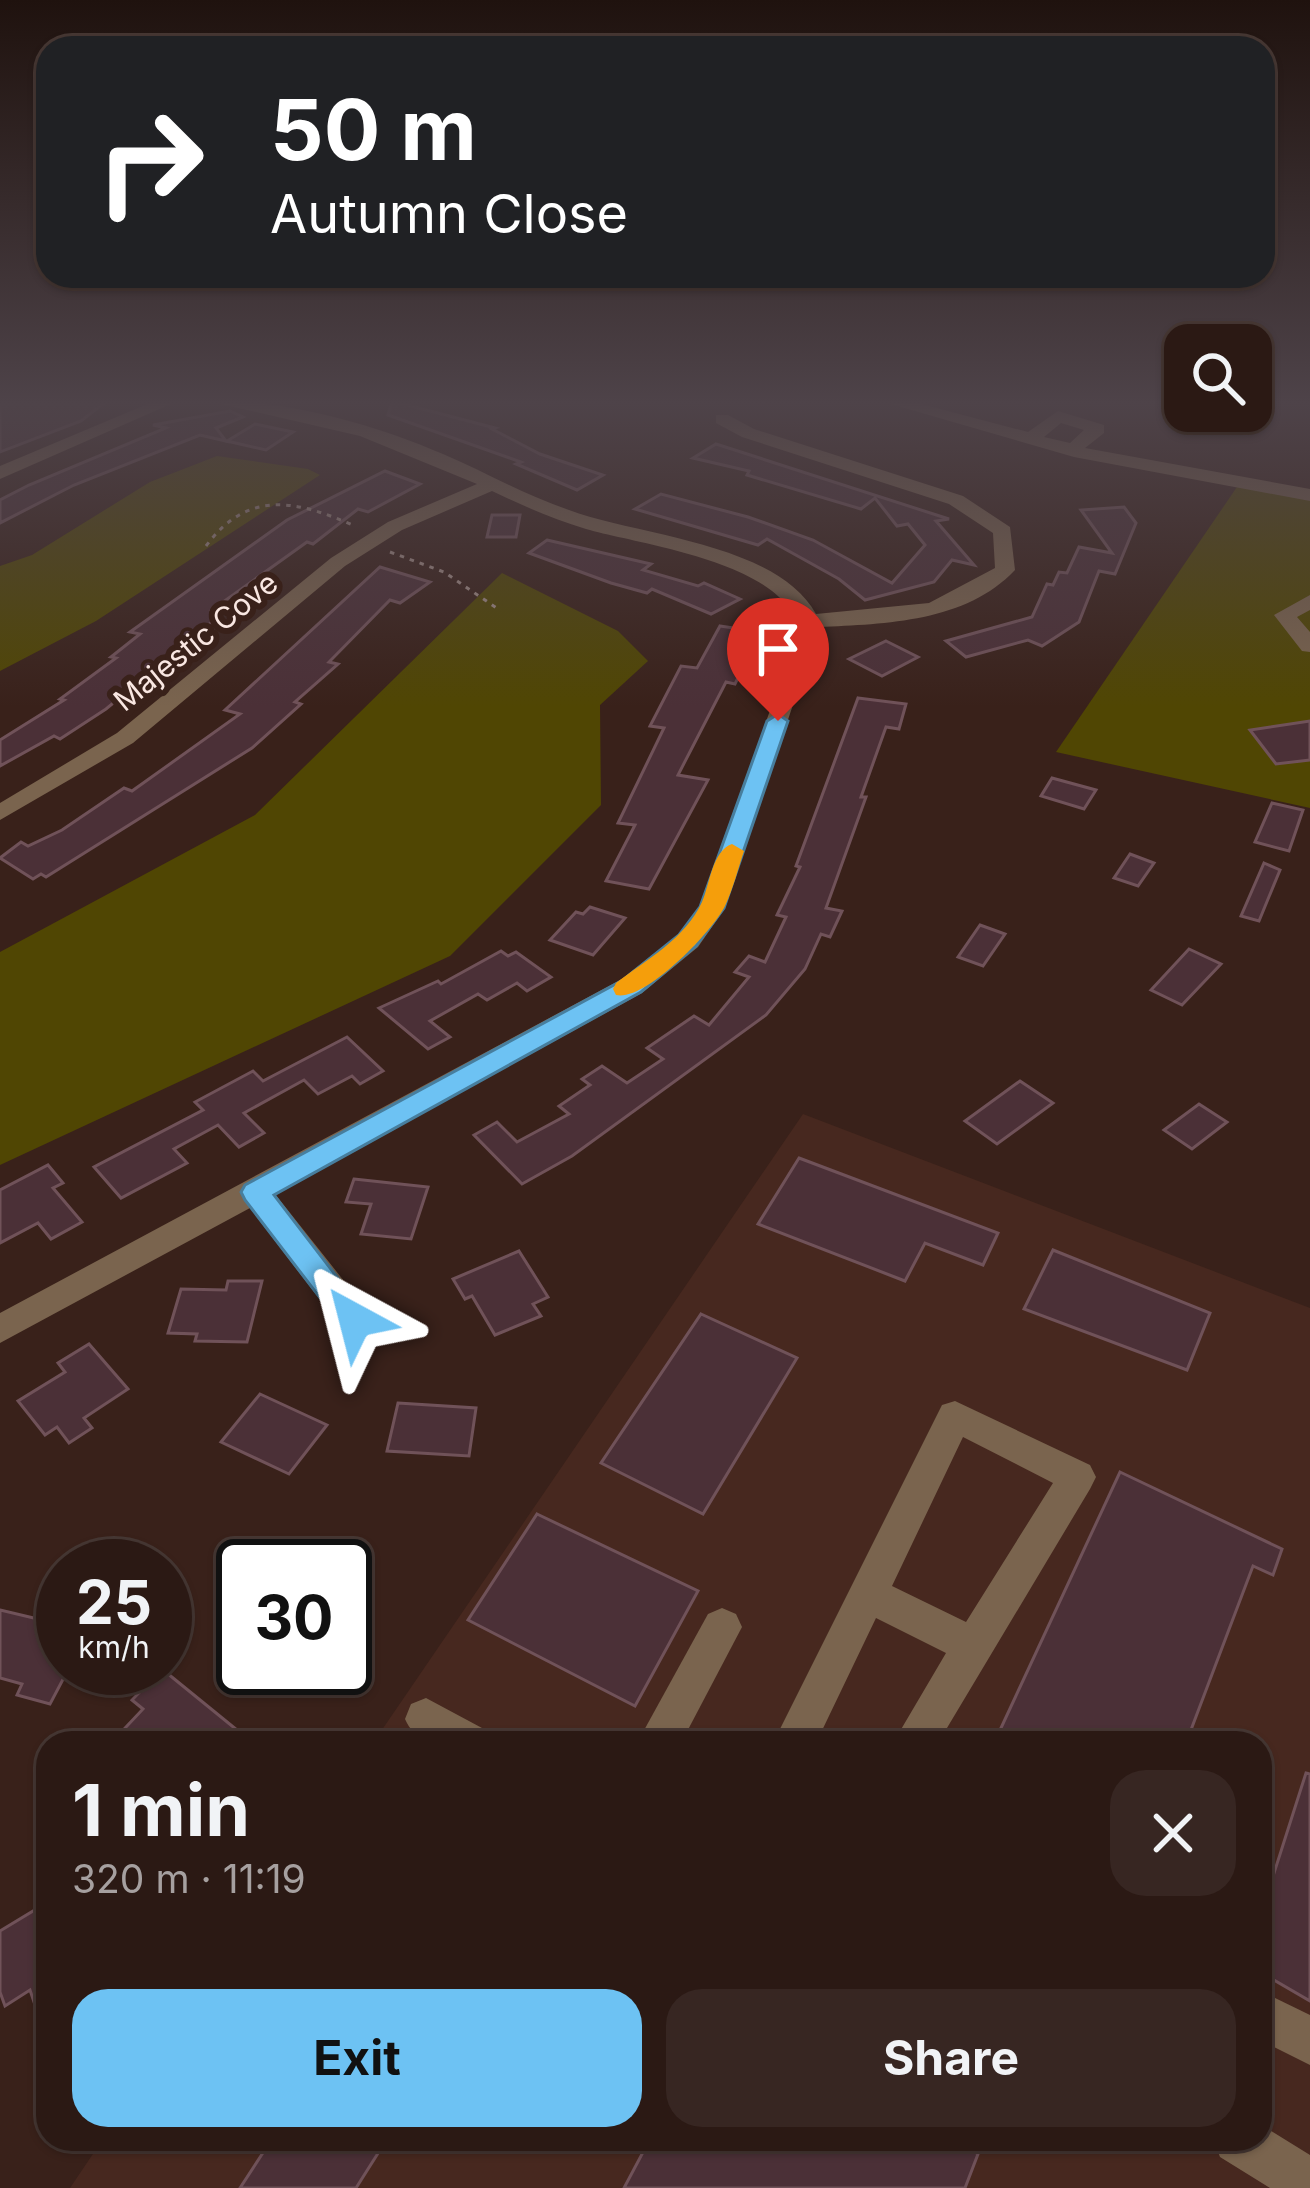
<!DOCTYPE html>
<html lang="en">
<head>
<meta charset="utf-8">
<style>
  :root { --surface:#2b1914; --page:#372622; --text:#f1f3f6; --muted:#a6a0a0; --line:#473834; --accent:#6dc2f3 }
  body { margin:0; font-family:Inter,sans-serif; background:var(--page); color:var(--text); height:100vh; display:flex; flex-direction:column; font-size:45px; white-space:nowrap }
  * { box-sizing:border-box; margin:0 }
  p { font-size:39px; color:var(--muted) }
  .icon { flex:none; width:66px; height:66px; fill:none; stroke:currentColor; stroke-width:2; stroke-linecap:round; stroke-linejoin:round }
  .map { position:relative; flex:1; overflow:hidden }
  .drawer { position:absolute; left:36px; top:1731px; width:1236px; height:420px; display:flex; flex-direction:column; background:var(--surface); border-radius:36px; box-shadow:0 3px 9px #0004,0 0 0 3px var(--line) }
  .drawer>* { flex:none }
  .hud { position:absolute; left:36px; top:36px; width:1239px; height:252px; border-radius:36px; box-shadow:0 3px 9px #0004,0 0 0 3px var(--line); background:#202124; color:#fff; overflow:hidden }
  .fabs { position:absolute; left:1164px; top:324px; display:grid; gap:24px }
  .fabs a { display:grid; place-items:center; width:108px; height:108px; border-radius:24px; background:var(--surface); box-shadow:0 3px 9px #0004,0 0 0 3px var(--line); font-size:60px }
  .speed { position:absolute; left:36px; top:1539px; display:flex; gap:24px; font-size:60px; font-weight:700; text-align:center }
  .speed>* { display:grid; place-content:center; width:156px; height:156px; border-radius:50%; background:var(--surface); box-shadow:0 3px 9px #0004,0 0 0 3px var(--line); line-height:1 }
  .speed small { font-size:30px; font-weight:400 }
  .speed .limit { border:6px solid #111; border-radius:18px; background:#fff; color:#111 }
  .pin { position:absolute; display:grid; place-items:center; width:102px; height:102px; color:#fff; margin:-123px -51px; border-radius:50% 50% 50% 0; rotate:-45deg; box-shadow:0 0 12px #0007 }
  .pin .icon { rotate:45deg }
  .me { position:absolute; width:132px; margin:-66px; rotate:322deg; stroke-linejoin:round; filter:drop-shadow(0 0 9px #0008) }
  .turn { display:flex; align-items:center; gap:42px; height:252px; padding:0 36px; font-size:54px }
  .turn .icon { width:156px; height:156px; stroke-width:2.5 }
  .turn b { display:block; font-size:84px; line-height:102px }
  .round { display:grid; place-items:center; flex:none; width:126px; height:126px; border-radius:36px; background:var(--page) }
  .headline { display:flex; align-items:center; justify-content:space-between; height:204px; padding:0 36px }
  h1 { font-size:72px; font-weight:700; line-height:90px }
  .action { display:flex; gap:24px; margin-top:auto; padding:24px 36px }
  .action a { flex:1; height:138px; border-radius:36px; background:var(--accent); color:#111; font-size:48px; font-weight:700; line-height:138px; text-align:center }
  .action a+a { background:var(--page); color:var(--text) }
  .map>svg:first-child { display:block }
  .built { fill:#47281f }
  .green { fill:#504603 }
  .building { fill:#4b3037; stroke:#705259; stroke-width:3 }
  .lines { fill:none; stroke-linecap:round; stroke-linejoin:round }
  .path { stroke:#9f8b85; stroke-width:3; stroke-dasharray:4.5 6; stroke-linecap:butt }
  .minor { fill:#7a644e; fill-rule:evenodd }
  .route { fill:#6dc2f3; stroke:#477e9e; stroke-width:3 }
  .slow { fill:#f59e0b }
  .labels { text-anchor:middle; stroke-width:12; stroke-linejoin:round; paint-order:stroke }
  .far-street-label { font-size:30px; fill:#f9e7e2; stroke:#39211a }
</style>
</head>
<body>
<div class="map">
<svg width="1310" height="2188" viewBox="0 0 1310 2188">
  <rect width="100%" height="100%" fill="#39211a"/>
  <!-- built -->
  <path class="built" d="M803,1114l507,194v880h-1240l33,-49h1157v-396h-887z"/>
  <!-- green -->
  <g class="green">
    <path d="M217,456l91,13 12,6 -224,146 -96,50v-105l32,-11 118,-73z"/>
    <path d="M1239,484l71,10v314l-254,-56z"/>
    <path d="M502,573l116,58 30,30 -48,44 1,100 -151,151 -450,209v-213l255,-137z"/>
  </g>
  <!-- building -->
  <g class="building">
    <path d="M0,400h108l-27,21 -81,31z"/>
    <path d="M392,401l103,27 -3,1 48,25 63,21 -26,15 -61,-26 5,-2 -133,-47z"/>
    <path d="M230,411l13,6 -27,11 10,13 -26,-6 -126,50 -74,38v-23l29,-15 137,-57 -13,-3z"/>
    <path d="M255,424l38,8 -27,18 -39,-9z"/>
    <path d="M716,444l233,75 -13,2 38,44 -22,-5 -18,22 -69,18 -26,-21 -72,-40 -9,6 -123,-36 26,-15 87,23 65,23 79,43 33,-38 -17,-21 -11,2 -22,-28 -14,11 -114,-34 2,-4 -56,-13z"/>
    <path d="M385,471l35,13 -52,28 -10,-3 -45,35 -6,-2 -95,68 11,3 -117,96 -46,30 -6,-3 -54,30v-26l64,-40 -4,-1 56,-41 -5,-1 29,-23 -10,-2 157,-112z"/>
    <path d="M1124,507l12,16 -21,51 -16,-3 -20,51 -37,24 -14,-6 -62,17 -20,-16 86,-24 15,-33 6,1 6,-13 8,1 12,-26 33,6 -31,-43z"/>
    <path d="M492,515h28l-4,22h-29z"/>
    <path d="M547,540l104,24 -8,6 55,16 6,-3 36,16 -29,15 -59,-25 -5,4 -36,-10 -82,-30z"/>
    <path d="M380,567l50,15 -30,21 -10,-3 -61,62 9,2 -43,38 6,2 -49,44 -206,129 -5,-3 -8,5 -33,-21 21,-16 7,4 34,-16 62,-42 8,3 108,-77 -15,-4z"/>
    <path d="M720,626l40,6 -25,52 -9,-2 -48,93 30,5 -59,109 -43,-8 29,-56 -17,-2 46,-95 -14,-2 31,-60 16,2z"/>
    <path d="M886,641l32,16 -36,19 -33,-17z"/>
    <path d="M858,698l48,6 -7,25 -13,-2 -25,70h5l-40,111 16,3 -12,26 -9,-3 -16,35 -39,46 -194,141 -50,28 -48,-49 23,-13 20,20 52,-28 -10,-8 31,-21 -8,-6 20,-13 25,17 36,-24 -16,-11 47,-32 15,9 40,-48 -14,-5 14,-16 16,6 21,-45 -9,-2 23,-48 -4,-1z"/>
    <path d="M1310,721v39l-34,4 -26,-34z"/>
    <path d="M1052,778l44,12 -12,19 -43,-13z"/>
    <path d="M1272,803l31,7 -14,41 -34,-9z"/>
    <path d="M1130,854l24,9 -16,23 -24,-8z"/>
    <path d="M1264,863l16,7 -21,51 -18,-5z"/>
    <path d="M590,907l35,11 -32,37 -43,-15 26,-28 7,2z"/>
    <path d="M980,925l25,9 -22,32 -25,-9z"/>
    <path d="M1189,949l32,15 -39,41 -31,-15z"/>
    <path d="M501,951l7,5 8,-4 35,25 -24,14 -10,-8 -30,17 -9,-6 -48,27 20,16 -22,12 -49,-41 59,-27 3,3z"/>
    <path d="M347,1037l36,34 -23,13 -8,-8 -34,18 -14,-14 -60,33 20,20 -25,14 -21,-22 -44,24 13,14 -66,35 -27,-31 109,-57 -8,-8 58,-31 10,10z"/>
    <path d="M1020,1081l33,22 -56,41 -32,-23z"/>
    <path d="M1199,1104l28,18 -35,27 -28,-19z"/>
    <path d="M799,1158l199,75 -15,32 -58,-22 -20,38 -147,-57z"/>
    <path d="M48,1165l15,18 -10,5 29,34 -31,17 -13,-16 -38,20v-53z"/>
    <path d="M354,1179l74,8 -17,52 -50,-5 10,-30 -25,-2z"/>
    <path d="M1053,1250l157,63 -23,57 -163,-61z"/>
    <path d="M519,1251l29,46 -15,7 8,12 -46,19 -23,-39 -7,3 -12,-20z"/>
    <path d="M228,1281h34l-15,61 -52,-1 2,-7 -29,-1 13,-44 45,1z"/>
    <path d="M701,1314l96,44 -94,156 -102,-51z"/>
    <path d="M89,1344l39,45 -44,29 8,10 -23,15 -12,-16 -12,8 -27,-34 47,-29 -7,-9z"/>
    <path d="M260,1394l67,31 -38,49 -68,-32z"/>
    <path d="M398,1403l78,5 -7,48 -82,-5z"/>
    <path d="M1120,1472l162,77 -9,26 -20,-9 -67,177h-192z"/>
    <path d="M537,1514l161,77 -63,115 -167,-86z"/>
    <path d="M0,1610l63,15v43h6l-19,36 -33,-9 5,-11 -22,-6z"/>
    <path d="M162,1669l91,74h-142l32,-34 -11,-9z"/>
    <path d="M1306,1773l4,1v227l-50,-29v-55z"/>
    <path d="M48,1902v130h-4l-14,-42 -25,16 -5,-14v-61z"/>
    <path d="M272,2139h115l-31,49h-116z"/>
    <path d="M650,2139h305l23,15 -13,34h-341z"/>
  </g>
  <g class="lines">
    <!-- path -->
    <g class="path">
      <path d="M206,546c43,-58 92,-45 149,-20"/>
      <path d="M390,552l54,20 54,37"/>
    </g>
    <!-- minor -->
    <g class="minor">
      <path d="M157,400h23l-180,79v-13z"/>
      <path d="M204,400c81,0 165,22 239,54 42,18 82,41 126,56 70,26 208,33 247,104l113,-11 66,-35 -2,-35 -44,-29 -207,-67 -26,-14v-8h12l26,14 209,67 47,31 5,43c-49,52 -129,54 -196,57l-94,281 -27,39 -56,46 -367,201 92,116 5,10 -5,10 -12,4 -12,-4 -93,-122 -250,135v-30l622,-334 56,-44 21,-28 99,-274c-6,-70 -157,-88 -212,-104 -33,-10 -63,-23 -94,-38l-90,39 -57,36 -212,177 -133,77v-17l117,-70 214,-175 57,-36 89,-38 -117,-48z"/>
      <path d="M877,400h29l122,32 30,-21 46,14v8l-19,15 225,41v12l-236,-44zM1061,423l23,7 -14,13 -26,-6z"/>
      <path d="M1310,595v15l-13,7 13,15v20l-8,-1 -28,-36z"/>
      <path d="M955,1401l135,64 6,12 -6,12 -152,254h-45l53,-90 -70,-35 -60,125h-43l169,-338zM963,1437l90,46 -87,139 -74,-36z"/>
      <path d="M722,1608l14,6 6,13 -61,116h-44l71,-129z"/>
      <path d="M426,1698l56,30 6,15c-31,0 -69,9 -83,-24l6,-15z"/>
      <path d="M1273,1997l37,18v50l-50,-25v-37z"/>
      <path d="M1260,2124l50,31v33h-40l-50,-31 -7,-18h47z"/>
    </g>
  </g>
  <!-- sky -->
  <linearGradient id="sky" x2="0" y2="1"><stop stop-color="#1f120e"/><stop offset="0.57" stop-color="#4e4349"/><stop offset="1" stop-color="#4e4349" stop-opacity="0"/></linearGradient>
  <rect width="1310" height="707" fill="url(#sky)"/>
  <!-- route -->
  <path class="route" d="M778,714l10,7 -64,187 -28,38 -55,46 -367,203 96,125 -4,9 -11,4 -11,-4 -99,-129 -4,-8 4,-7 378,-205 56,-45 21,-28 67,-186z"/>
  <!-- slow -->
  <path class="slow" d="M732,844l12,7c-6,18 -11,38 -19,55 -13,26 -80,96 -109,89l-3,-6 3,-6c30,-23 70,-45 86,-81 8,-18 10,-51 30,-58z"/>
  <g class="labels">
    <!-- far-street labels -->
    <g class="far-street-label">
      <text transform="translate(196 642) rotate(-39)" y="10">Majestic Cove</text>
    </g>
  </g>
</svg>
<div class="fabs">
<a><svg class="icon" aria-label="search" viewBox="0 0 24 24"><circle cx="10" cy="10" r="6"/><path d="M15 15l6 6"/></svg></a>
</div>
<div class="speed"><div>25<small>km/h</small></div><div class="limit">30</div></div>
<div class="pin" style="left:778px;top:721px;background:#d93025"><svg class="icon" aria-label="arrive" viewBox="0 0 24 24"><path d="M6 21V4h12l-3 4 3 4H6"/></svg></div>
<svg class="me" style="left:355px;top:1320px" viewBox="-20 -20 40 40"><path d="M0-17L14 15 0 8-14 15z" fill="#6dc2f3" stroke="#fff" stroke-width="4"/></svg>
<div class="hud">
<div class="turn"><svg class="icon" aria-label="right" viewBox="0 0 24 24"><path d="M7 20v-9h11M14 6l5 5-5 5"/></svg><div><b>50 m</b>Autumn Close</div></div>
</div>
<section class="drawer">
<div class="headline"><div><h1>1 min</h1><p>320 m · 11:19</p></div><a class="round"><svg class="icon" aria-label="close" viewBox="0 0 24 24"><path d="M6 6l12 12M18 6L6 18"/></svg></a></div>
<div class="action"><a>Exit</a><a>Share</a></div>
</section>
</div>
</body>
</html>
